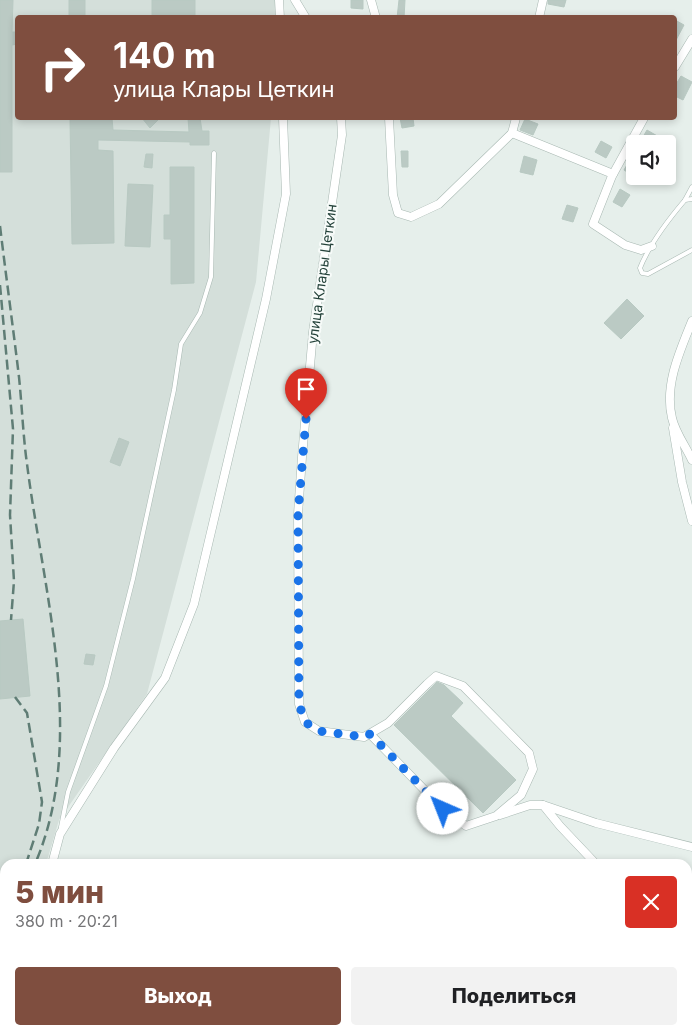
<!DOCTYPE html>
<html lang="ru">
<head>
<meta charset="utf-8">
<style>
  :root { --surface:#fff; --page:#f2f2f2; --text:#202124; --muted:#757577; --accent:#7f4e3f }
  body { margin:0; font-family:Inter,sans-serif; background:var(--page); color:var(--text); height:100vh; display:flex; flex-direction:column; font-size:19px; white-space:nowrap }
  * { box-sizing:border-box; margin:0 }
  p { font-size:16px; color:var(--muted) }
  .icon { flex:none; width:28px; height:28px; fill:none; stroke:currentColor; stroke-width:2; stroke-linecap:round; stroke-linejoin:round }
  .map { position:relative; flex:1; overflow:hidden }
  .drawer { position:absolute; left:0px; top:859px; width:692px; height:176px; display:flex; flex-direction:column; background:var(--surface); border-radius:15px 15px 0 0; box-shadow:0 2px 8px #0003 }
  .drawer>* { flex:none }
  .top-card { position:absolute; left:15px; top:15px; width:662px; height:105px; border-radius:5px; box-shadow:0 2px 8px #0003; background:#7f4e3f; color:#fff; overflow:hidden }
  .tools { position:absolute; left:626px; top:135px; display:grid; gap:10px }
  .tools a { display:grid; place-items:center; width:50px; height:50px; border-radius:5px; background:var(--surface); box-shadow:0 2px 8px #0003; font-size:25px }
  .pin { position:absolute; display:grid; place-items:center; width:42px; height:42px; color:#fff; margin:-51px -21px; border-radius:50% 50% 50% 0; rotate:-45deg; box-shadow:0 0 5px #0007 }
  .pin .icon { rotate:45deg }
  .me { position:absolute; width:55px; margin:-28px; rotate:316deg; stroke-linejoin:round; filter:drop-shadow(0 0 4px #0008) }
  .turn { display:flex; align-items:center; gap:18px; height:105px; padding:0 15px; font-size:22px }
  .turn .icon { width:65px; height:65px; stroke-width:2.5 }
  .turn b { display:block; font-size:35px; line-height:42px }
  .round { display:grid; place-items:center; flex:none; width:52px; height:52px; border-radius:5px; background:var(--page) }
  .overview { display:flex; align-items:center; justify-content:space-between; height:85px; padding:0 15px }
  h1 { font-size:30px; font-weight:800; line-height:38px; color:var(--accent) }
  .button { display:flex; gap:10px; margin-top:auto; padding:10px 15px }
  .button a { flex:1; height:58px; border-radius:5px; background:var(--accent); color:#fff; font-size:20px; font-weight:800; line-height:58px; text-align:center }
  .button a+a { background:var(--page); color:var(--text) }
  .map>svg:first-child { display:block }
  .built { fill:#d4dfda }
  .green { fill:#bfe0c8 }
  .building { fill:#bbcac4; stroke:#b8c9c2 }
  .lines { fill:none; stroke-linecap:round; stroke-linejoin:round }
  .service-casing { stroke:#a8b8b2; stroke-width:5 }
  .minor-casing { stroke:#a8b8b2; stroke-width:9 }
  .service { stroke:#fff; stroke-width:4 }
  .minor { stroke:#fff; stroke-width:8 }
  .rail { stroke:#5f7d75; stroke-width:2.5; stroke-dasharray:10 5; stroke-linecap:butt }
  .route { stroke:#1a73e8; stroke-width:9; stroke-dasharray:0 16.2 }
  .labels { text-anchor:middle; stroke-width:4; stroke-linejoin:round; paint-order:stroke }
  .street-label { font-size:14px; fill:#24423a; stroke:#f7fbf9 }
</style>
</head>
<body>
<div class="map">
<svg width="692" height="1034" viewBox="0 0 692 1034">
  <rect width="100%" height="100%" fill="#e6efeb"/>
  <!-- built -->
  <path class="built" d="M0,0h280l-1,17 -261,1v100h253l-15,164 -109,412 -88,126 -13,44h-41v140l-5,17z"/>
  <!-- green -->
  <path class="green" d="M688,975h4v59h-111l-4,-4h111z"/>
  <!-- building -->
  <g class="building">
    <path d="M0,0h13l-1,32h6v12l-6,1v127h-12z"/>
    <rect x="69" y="0" width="16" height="18"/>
    <rect x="152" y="0" width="43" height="18"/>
    <path d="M351,0h12v9l-12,-1z"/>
    <path d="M399,0h6l-1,18h-7z"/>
    <path d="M548,0h18l-2,7 -16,-3z"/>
    <path d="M675,20l9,5 -9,17z"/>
    <path d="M681,76l11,6 -9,18 -8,-4v-10z"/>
    <path d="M70,118h42l1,12 76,2 -1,-14h12l2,13h7v14h-19v-3l-92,-2v10l15,1 1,92 -42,1z"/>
    <path d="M142,118h18l-10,10z"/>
    <path d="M400,118h13l1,8 -12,2z"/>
    <path d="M525,119l13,5 -5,11 -13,-5z"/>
    <path d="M647,130l12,7 -4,7h-16z"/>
    <path d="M601,141l11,6 -6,11 -11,-6z"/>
    <path d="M401,151h7v16h-6z"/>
    <path d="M635,151v26l-11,-7z"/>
    <path d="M146,154h7l-1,14 -8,-1z"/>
    <path d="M524,156l13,4 -4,15 -13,-3z"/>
    <path d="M170,167h24v116l-23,1v-45h-7v-24h6z"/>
    <path d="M128,184l25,1 -3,62 -25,-1z"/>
    <path d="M620,189l10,6 -8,12 -9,-5z"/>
    <path d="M567,205l11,3 -5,14 -11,-3z"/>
    <path d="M627,299l17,17 -23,23 -17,-16z"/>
    <path d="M119,438l10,4 -9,24 -10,-4z"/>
    <path d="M23,619l7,77 -30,3v-78z"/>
    <path d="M86,654l9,1 -2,10 -9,-1z"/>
    <path d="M437,682l7,3 19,18 -12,13 65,64 -33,33 -89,-88z"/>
  </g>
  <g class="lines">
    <defs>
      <g id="service">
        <path d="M692,199l-7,1c-17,20 -35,43 -45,68l2,5 6,1 44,-24"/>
        <path d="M685,200l7,-13"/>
        <path d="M61,827l7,-35 38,-106 27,-107 41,-189 7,-46 19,-31 11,-36 3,-124"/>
      </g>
      <g id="minor">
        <path d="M279,0l1,18"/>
        <path d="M295,0l11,18"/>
        <path d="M371,0l5,18"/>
        <path d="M539,18l4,-18"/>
        <path d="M675,67l17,-28"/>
        <path d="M341,118l1,17 -29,197 -11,125 -4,57 1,190 6,18 14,9 45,6 24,-14 39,-39 9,-8 27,10 66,67 4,16 -12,26 -25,21 -30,10 -23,-17 -73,-75"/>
        <path d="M389,118l4,77 5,18 13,4 28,-13 73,-71"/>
        <path d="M516,118l-4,15 101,41"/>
        <path d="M644,118l-32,58 -19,48 32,21 16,5 11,-4"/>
        <path d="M692,321c-12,30 -28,64 -20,97 3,14 14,29 20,42"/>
        <path d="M673,428l9,54 10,39"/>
        <path d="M543,805l53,18 96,24"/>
        <path d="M500,815l30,-10h13l17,21 36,38"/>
        <path d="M52,864l8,-30 54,-86 51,-70 29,-74 72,-305 20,-105 -3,-76"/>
        <path d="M13,1034l1,-4"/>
        <path d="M324,1034l3,-4"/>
      </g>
    </defs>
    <!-- service casing -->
    <use href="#service" class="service-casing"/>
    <!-- minor casing -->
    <use href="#minor" class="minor-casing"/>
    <!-- service -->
    <use href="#service" class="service"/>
    <!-- minor -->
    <use href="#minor" class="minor"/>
    <!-- rail -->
    <g class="rail">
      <path d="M0,226c6,50 13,101 19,151 3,29 4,58 8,87 16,127 61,277 8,400"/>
      <path d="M0,285l13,144 -3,86 4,66 -3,39"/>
      <path d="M15,697l12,16 15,89 -3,22 -13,40"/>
      <path d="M0,925l5,-12"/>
      <path d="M0,942l5,-11"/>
    </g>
  </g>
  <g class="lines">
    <!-- route -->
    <path class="route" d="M306,419l-8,95 1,190 6,18 14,9 45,6 6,-3 73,75"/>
  </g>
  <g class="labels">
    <!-- street labels -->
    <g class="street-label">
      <text transform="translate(322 274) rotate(-82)" y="5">улица Клары Цеткин</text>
    </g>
  </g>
</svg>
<div class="tools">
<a><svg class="icon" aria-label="sound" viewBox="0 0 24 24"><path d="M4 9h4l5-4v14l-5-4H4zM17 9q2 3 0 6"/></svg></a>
</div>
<div class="pin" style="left:306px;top:419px;background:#d93025"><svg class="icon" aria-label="arrive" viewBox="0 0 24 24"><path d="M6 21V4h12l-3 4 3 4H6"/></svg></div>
<svg class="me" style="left:443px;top:809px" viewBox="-20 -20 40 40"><circle r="19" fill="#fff"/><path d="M0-13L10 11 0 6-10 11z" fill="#1a73e8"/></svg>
<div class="top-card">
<div class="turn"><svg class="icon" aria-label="right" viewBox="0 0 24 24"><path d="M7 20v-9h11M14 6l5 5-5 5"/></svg><div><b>140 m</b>улица Клары Цеткин</div></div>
</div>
<section class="drawer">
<div class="overview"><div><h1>5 мин</h1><p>380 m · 20:21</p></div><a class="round" style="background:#d93025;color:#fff"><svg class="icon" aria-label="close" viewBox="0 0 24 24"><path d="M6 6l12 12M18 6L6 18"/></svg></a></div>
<div class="button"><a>Выход</a><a>Поделиться</a></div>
</section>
</div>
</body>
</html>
